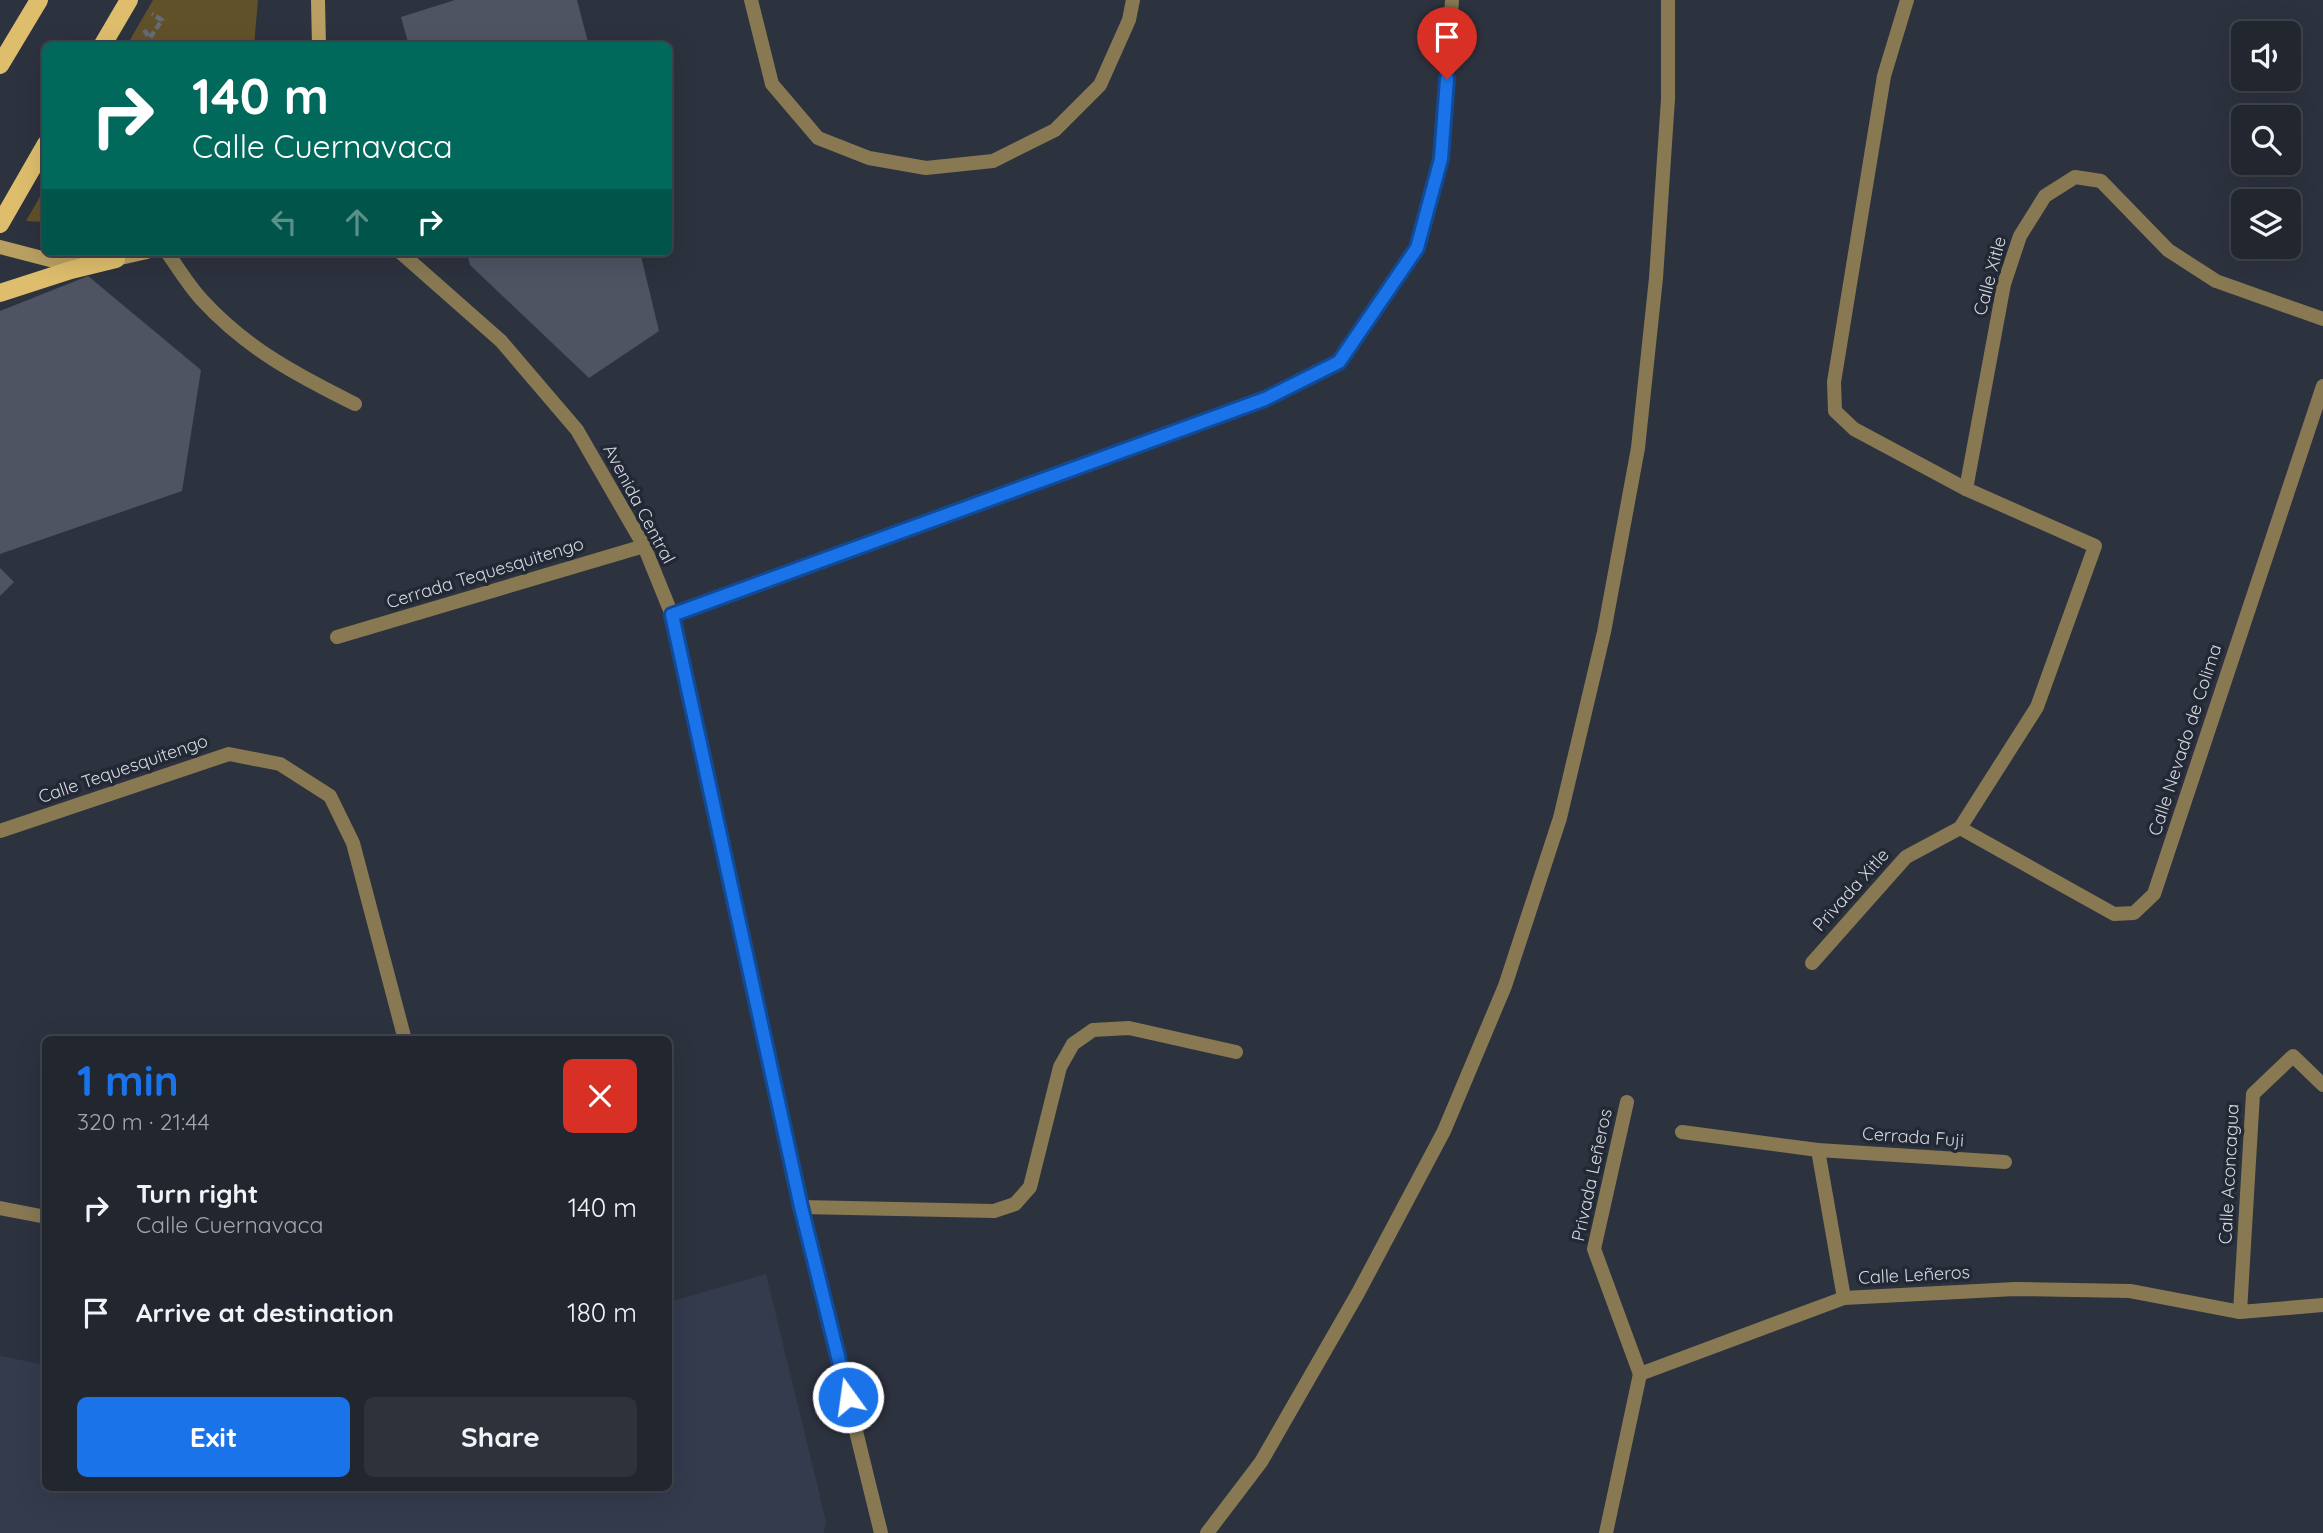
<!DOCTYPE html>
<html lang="en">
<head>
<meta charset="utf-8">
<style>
  :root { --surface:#22262f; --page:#2e323b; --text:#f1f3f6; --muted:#a2a5aa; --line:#3f434b; --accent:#1a73e8 }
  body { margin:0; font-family:Quicksand,sans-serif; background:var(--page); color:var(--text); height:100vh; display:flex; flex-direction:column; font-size:26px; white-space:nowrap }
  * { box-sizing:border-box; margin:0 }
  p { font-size:23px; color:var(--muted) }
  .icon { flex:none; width:38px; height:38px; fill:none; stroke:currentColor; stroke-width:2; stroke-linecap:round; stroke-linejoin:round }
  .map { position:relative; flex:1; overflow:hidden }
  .drawer { position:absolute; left:42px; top:1036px; width:630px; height:455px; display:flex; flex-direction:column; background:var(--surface); border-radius:10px; box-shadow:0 7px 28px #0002,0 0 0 2px var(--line) }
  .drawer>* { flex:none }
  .guide { position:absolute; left:42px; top:42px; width:630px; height:214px; border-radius:10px; box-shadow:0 7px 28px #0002,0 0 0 2px var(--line); background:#00695c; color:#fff; overflow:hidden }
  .buttons { position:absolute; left:2231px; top:21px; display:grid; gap:14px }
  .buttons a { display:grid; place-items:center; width:70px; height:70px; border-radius:10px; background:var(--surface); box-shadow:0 7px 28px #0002,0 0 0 2px var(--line); font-size:35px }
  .pin { position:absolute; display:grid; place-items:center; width:60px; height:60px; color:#fff; margin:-72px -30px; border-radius:50% 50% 50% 0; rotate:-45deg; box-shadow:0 0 7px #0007 }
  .pin .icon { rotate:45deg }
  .me { position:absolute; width:77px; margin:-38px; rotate:346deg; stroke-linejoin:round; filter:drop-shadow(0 0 5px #0008) }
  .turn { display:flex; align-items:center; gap:24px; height:147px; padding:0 35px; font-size:32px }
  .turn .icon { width:91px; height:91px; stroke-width:2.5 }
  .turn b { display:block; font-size:49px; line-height:60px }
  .lanes { display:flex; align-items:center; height:66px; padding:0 35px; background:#0003; justify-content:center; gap:35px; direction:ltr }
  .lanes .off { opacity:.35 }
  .round { display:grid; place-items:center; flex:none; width:74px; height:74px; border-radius:10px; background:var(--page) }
  .head { display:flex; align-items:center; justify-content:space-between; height:119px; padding:0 35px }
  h1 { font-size:42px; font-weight:700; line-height:52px; color:var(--accent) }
  .primary-button { display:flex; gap:14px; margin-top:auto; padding:14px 35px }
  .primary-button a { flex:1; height:80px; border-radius:10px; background:var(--accent); color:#fff; font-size:28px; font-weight:700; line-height:80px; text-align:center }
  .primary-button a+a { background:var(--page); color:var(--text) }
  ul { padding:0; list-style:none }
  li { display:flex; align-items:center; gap:21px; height:105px; padding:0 35px }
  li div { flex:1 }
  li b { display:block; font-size:26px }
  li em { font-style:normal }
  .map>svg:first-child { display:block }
  .built { fill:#333b4d }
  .green { fill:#61512b }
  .building { fill:#4e5462 }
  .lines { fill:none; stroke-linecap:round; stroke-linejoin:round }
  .path { stroke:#666b77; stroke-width:4.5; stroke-dasharray:7 3.5; stroke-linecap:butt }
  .lane { stroke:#887953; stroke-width:14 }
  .street { stroke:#887953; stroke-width:14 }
  .secondary { stroke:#b9a062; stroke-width:14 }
  .primary { stroke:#debe6d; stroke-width:18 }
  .route-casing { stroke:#114b97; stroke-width:18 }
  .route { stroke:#1a73e8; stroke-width:12 }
  .labels { text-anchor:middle; stroke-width:7; stroke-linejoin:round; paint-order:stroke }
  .street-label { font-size:18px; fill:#d5d9e2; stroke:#232835 }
</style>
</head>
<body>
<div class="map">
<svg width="2323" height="1533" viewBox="0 0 2323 1533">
  <rect width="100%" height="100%" fill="#2d323f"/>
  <!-- built -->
  <path class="built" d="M766,1274l60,247 -2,12h-824v-177l45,9 1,123h622l1,-186z"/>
  <!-- green -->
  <g class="green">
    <path d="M153,0h105l-4,45h-127z"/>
    <path d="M45,188v34l-19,-1z"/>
  </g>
  <!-- building -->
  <g class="building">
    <path d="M455,0h122l12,46h-180l-8,-29z"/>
    <path d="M467,252h173l19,79 -70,47 -119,-113z"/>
    <path d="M88,276l113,94 -19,121 -182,63v-243z"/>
    <path d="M0,568l14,14 -14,14z"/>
  </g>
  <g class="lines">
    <!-- path -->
    <path class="path" d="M144,30l6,8 12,-18 -10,-6"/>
    <!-- lane -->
    <g class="lane">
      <path d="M167,252c11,16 22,34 35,48 45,49 95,75 153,104"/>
      <path d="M801,1207l193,4 21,-7 15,-17 30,-120 13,-23 20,-14 36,-2 107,24"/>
    </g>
    <!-- street -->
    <g class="street">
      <path d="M751,0l21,84 46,54 51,20 57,10 67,-7 62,-31 45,-45 29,-65 4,-20"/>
      <path d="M400,252l101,89 76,89 67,116 28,69 129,592 80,326"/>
      <path d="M1966,489l38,-205 16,-48 25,-40 30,-19 26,4 67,69 48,31 107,38"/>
      <path d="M672,615l593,-216 74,-37 78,-114 24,-89 11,-159"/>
      <path d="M337,637l307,-91"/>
      <path d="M1960,828l154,86 20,-1 20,-19 169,-508"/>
      <path d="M0,831l229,-77 51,10 50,32 23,47 52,197"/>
      <path d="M1812,963l94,-106 54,-29 77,-121 58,-161 -129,-57 -112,-60 -19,-18 -1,-29 50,-306 23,-76"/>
      <path d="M1627,1102l-33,147 46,125"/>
      <path d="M1682,1132l136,18 187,12"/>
      <path d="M1818,1150l26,148"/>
      <path d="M0,1208l46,9"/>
      <path d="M2240,1312l13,-218 40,-38 30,29"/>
      <path d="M1207,1533l54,-71 97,-169 86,-162 61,-145 55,-168 44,-186 34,-184 18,-170 12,-179v-99"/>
      <path d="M1606,1533l34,-159 204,-76 171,-9 115,2 110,21 83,-7"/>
    </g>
    <!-- secondary -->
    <g class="secondary">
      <path d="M318,0l1,46"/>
      <path d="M0,247l50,13 66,-1 31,-7"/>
    </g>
    <!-- primary -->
    <g class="primary">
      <path d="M102,46l27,-46"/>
      <path d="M0,65l39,-65"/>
      <path d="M0,224l46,-80"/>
      <path d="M0,293l71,-23 45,-11"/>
    </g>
  </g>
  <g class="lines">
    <defs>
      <path id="route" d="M848,1397l-47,-190 -129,-592 593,-216 74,-37 78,-114 24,-89 6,-80"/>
    </defs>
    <!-- route casing -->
    <use href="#route" class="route-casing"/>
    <!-- route -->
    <use href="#route" class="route"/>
  </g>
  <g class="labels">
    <!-- street labels -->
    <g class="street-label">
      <text transform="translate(1990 276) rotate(-75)" y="6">Calle Xitle</text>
      <text transform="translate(639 504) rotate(62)" y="6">Avenida Central</text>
      <text transform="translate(485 573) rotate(-17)" y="6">Cerrada Tequesquitengo</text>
      <text transform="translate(2185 740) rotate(-72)" y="6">Calle Nevado de Colima</text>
      <text transform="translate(123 769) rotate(-19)" y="6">Calle Tequesquitengo</text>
      <text transform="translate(1851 890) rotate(-48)" y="6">Privada Xitle</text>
      <text transform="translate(1913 1137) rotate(4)" y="6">Cerrada Fuji</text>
      <text transform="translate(2229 1174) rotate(-87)" y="6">Calle Aconcagua</text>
      <text transform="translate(1592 1175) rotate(-78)" y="6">Privada Leñeros</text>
      <text transform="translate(1914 1275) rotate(-3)" y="6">Calle Leñeros</text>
    </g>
  </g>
</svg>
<div class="buttons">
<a><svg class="icon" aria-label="sound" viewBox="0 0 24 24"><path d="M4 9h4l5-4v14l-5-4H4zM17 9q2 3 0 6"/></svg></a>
<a><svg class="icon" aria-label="search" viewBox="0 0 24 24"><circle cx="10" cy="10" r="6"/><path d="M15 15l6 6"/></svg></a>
<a><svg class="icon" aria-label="layers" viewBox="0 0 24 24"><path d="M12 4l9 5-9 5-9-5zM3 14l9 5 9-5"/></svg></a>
</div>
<div class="pin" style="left:1447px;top:79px;background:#d93025"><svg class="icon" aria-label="arrive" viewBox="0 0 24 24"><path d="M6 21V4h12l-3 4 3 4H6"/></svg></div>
<svg class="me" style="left:848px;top:1397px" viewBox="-20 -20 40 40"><circle r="17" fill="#1a73e8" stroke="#fff" stroke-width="3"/><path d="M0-11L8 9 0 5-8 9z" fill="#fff"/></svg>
<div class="guide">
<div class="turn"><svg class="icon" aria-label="right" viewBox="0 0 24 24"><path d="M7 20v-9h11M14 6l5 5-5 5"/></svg><div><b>140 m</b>Calle Cuernavaca</div></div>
<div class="lanes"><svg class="icon off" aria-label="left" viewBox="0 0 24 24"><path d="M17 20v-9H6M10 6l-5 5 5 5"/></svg><svg class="icon off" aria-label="ahead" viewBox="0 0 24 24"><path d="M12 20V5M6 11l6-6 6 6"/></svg><svg class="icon" aria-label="right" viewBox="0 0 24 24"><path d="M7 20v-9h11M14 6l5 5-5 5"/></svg></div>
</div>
<section class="drawer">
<div class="head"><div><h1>1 min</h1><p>320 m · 21:44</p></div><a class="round" style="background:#d93025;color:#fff"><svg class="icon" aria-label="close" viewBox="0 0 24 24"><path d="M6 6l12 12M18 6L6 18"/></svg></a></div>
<ul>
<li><svg class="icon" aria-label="right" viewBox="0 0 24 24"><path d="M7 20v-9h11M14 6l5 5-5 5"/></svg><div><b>Turn right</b><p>Calle Cuernavaca</p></div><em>140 m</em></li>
<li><svg class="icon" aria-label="arrive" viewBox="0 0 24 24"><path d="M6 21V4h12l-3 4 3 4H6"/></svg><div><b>Arrive at destination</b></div><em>180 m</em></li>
</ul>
<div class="primary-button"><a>Exit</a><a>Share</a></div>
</section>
</div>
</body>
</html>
